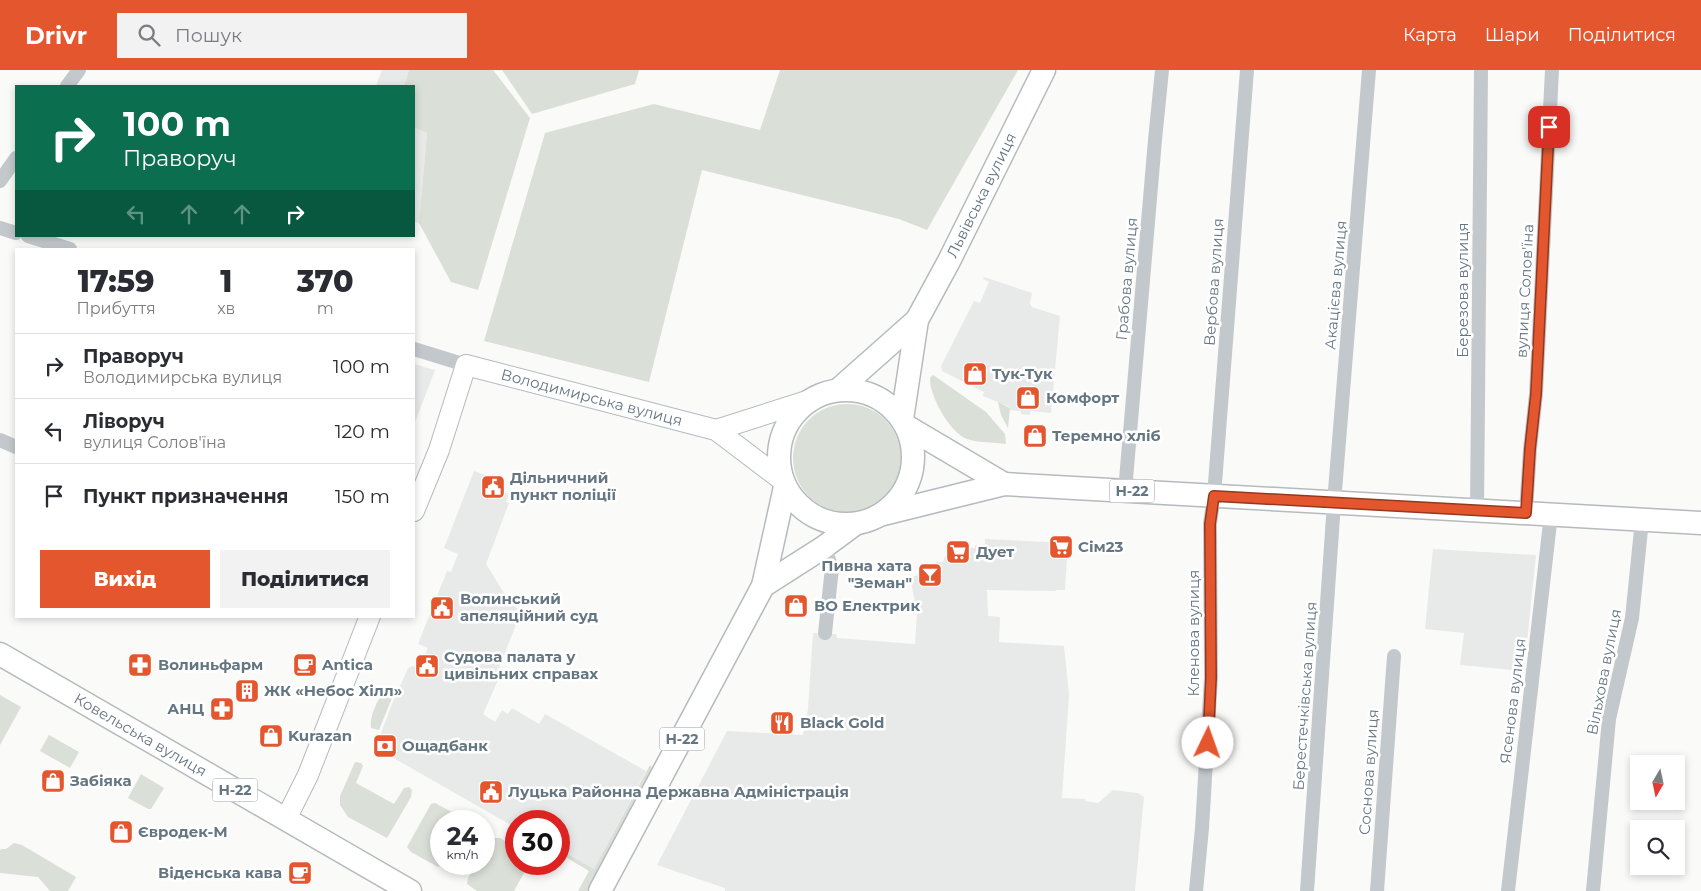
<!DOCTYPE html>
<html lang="uk">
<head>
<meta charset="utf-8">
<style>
  :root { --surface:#fff; --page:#f2f2f3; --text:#2b2b33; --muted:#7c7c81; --line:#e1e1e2; --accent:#e4572e }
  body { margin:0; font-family:Montserrat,sans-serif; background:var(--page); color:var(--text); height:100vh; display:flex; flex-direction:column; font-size:19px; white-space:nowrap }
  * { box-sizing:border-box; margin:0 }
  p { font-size:16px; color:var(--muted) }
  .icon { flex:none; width:28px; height:28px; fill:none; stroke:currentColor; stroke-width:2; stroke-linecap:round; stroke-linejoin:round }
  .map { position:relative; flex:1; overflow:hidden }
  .panel { position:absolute; left:15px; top:178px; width:400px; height:370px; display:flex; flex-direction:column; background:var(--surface); border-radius:0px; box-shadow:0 2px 8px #0003 }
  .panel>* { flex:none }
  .top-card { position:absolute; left:15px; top:15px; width:400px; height:152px; border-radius:0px; box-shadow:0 2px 8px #0003; background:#0b6e4f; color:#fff; overflow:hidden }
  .needle { width:32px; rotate:189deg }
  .buttons { position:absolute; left:1630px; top:685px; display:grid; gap:10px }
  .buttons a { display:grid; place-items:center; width:55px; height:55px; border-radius:0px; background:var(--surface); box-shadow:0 2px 8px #0003; font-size:25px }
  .speed { position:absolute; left:430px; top:740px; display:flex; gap:10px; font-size:25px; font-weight:700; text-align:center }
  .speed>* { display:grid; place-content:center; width:65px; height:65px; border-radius:50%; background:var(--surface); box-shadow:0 2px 8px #0003; line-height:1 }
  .speed small { font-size:12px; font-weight:400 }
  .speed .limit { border:8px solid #d22; background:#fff; color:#111 }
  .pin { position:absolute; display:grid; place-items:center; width:42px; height:42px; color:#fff; margin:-21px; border-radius:10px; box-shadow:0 2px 8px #0006 }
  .me { position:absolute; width:55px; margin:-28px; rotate:3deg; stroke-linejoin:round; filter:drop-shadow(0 0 4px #0008) }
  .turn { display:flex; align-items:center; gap:18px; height:105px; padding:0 25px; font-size:22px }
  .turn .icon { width:65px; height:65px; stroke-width:2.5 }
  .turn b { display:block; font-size:35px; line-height:42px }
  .lanes { display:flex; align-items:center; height:48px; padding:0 25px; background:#0003; justify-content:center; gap:25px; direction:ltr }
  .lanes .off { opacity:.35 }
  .eta { display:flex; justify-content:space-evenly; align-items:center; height:85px; text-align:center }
  .eta b { font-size:30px; font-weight:800; line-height:35px }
  .cta { display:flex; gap:10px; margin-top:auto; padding:10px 25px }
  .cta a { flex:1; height:58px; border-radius:0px; background:var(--accent); color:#fff; font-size:20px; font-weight:800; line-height:58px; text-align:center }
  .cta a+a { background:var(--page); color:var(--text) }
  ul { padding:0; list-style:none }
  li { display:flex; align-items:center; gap:15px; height:65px; padding:0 25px; border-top:1px solid var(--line) }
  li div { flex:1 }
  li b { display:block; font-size:19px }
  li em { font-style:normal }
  header { display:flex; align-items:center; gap:30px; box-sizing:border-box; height:70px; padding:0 25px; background:var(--accent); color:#fff }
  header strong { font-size:24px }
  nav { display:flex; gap:28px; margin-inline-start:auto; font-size:18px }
  .search { width:350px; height:45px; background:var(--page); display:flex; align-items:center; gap:12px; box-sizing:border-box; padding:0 18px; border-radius:0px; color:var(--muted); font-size:19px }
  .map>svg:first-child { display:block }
  .built { fill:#e8e9e9 }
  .grass { fill:#dadfd7 }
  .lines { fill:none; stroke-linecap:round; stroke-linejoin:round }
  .secondary-casing { stroke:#b3babf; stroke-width:22 }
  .primary-casing { stroke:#b5babe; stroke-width:25 }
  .minor { stroke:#c3c8cc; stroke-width:14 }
  .secondary { stroke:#fff; stroke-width:20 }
  .primary { stroke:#fff; stroke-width:22 }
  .route-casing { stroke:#94391e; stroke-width:12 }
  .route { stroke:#e4572e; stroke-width:9 }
  .labels { text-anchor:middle; stroke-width:5; stroke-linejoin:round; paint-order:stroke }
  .shield { fill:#fff; stroke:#939fa8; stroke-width:1 }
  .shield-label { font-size:14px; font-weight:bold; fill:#657683 }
  .street-label { font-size:15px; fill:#657683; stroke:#fff }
  .poi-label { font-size:15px; font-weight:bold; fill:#657683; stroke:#fff; text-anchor:start }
</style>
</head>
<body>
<header>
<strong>Drivr</strong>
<div class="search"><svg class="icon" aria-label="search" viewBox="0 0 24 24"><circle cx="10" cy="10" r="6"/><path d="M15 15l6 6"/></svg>Пошук</div>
<nav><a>Карта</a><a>Шари</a><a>Поділитися</a></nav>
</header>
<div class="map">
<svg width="1701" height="821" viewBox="0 0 1701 821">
  <rect width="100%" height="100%" fill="#fafaf8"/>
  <!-- built -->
  <g class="built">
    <path d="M382,0h27l-5,16h-28z"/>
    <path d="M414,57l13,6 -8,90 -5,-1z"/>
    <path d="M984,207l48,16 -2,10 2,4 28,9 -9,97 -21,-2v4l-9,-1v-3l-11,-1v-3l-27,-11 1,-4 -42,-21 -1,-5 33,-65 6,2 9,-21 -6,-3z"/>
    <path d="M414,294l21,6 -21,55z"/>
    <path d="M474,401l29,11 -3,9 9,3 -3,8 3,1 -23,61 23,37 12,11 -22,56v10l-16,36 12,8 7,-12 6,4 4,-6 27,16 6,-10 101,57 -52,98 -35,-20v-28h-43v7l-133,-76 -4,1 -4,-14 4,-1 18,-47h1l10,-23 5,-2 7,1 8,-19 -10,-4 29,-73 4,1 7,-18 -14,-6z"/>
    <path d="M985,469l83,4 -3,47h-9v1l-69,-1 1,26 12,1 -1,25 65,4 5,49 -7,103 23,1v2l13,2 15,-13 25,3 6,4 -9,94h-410v-3l-68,-23 70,-134 76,4 5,-26 5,-76 23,1 1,4 78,6 2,-32 -7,-35 14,-3 3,-4 6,-2 3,-6h7l2,-6 6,-2 2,-5 3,-2 19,1v-3l10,-1z"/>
    <path d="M1433,479l103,6 -12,116 -64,-6 4,-32 -39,-4z"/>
  </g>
  <!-- grass -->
  <g class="grass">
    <path d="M409,0h84l37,48 -52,172 -27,-8 -32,-59 8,-90 -13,-6v-41h-10z"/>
    <path d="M502,0h137l-4,14 -103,30z"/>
    <path d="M780,0h238l-91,160 -28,-11 -197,-49 -53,212 -165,-41 61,-208 109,-29 106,26z"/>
    <path d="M933,305l53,37 19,22 1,10c-13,-2 -28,-1 -39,-5 -17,-6 -38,-44 -37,-61z"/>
    <path d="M998,332l12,6 -2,20 -7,-13z"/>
    <circle cx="847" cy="388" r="54"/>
    <path d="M387,620l7,3 -15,37 -8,-2c-2,-11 7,-32 16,-38z"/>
    <path d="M0,625l21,12 -21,38z"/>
    <path d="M49,665l30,17 -9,16 -30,-17z"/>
    <path d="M355,692l6,1 2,3 -7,17 38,21 10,-16 5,-1 3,3 -1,7 -24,41 -39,-21 -8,-12v-9z"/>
    <path d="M650,695l2,3 -65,123h-9l11,-20 -27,-16 -3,-6 35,20z"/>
    <path d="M141,704l23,14 -13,21h-3l-20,-11z"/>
    <path d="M435,733l30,16 2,2h-26v43h3l-6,3 -27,-15 -4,-5 24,-43z"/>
    <path d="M494,768h6l16,10v16h13l-15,27h-37l-10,-7 1,-6 9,-14h7c0,-11 2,-19 10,-26z"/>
    <path d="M14,773l8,2 54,32 -8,14h-18l-12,-14 -38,-4v-22l1,-2h5z"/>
  </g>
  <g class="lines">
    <defs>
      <g id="secondary">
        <path d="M716,360l94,-30"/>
        <path id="s1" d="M414,441l25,-61 27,-85 250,65 66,50"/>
        <path d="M286,749l22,-44 62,-159"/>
      </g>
      <g id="primary">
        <circle cx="846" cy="387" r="67"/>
        <path id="s2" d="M838,320l79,-70 32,-59 95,-191"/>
        <path d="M902,349l15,-99"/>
        <path d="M906,356l98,58"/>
        <path d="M883,444l121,-30 697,39"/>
        <path d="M763,516l61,-39 31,-23"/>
        <path id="s3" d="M0,584l410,237"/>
        <path d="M600,821l163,-305 22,-99"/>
      </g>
    </defs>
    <!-- secondary casing -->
    <use href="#secondary" class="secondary-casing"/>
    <!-- primary casing -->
    <use href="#primary" class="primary-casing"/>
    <!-- minor -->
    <g class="minor">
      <path d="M67,16l12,-16"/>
      <path d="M0,111l16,-23"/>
      <path d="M0,158l16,5"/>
      <path d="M28,166l42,13"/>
      <path d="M414,279l52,16"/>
      <path d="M0,370l16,7"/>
      <path d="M1125,421l30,-351 7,-70"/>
      <path d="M1477,441l4,-441"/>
      <path d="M1526,443l4,-64 6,-55 16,-324"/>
      <path d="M824,477l8,21 -7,65"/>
      <path d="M1196,821l6,-63 9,-150 -1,-154 4,-28 33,-426"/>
      <path d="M1307,821l27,-388 35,-433"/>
      <path d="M1377,821l17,-235"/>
      <path d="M1508,821l43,-377"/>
      <path d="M1593,821l16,-172 23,-101 10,-98"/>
    </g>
    <!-- secondary -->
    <use href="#secondary" class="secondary"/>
    <!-- primary -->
    <use href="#primary" class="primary"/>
  </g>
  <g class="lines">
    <defs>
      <path id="route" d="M1208,673l3,-65 -1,-154 4,-28 312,17 4,-64 6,-55 13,-267"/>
    </defs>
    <!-- route casing -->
    <use href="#route" class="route-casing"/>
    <!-- route -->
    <use href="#route" class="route"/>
  </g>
  <!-- icons -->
  <defs>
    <symbol id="shop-square" viewBox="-11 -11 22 22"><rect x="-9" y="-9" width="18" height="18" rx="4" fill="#e4572e" stroke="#fff"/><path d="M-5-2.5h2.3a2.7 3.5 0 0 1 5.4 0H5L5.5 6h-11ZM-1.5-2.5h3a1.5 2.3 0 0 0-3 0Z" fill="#fff"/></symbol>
    <symbol id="civic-square" viewBox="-11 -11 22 22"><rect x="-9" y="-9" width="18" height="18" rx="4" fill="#e4572e" stroke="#fff"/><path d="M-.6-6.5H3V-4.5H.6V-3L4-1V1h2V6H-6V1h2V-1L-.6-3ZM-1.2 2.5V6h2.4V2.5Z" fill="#fff"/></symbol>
    <symbol id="supermarket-square" viewBox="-11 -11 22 22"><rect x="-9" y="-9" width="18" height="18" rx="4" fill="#e4572e" stroke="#fff"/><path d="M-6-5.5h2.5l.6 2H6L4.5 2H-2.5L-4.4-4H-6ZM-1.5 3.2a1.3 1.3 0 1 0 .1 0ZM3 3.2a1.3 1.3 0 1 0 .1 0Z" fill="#fff"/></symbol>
    <symbol id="bar-square" viewBox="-11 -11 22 22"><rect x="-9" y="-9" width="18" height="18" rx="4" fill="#e4572e" stroke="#fff"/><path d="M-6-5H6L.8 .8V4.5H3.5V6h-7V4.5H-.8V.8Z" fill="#fff"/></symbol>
    <symbol id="pharmacy-square" viewBox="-11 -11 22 22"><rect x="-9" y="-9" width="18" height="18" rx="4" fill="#e4572e" stroke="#fff"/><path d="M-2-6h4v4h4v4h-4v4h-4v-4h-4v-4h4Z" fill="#fff"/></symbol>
    <symbol id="cafe-square" viewBox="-11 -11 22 22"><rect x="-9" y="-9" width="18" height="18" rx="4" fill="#e4572e" stroke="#fff"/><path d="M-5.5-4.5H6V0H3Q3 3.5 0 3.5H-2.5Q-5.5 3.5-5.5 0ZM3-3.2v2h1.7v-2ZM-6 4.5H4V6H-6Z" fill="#fff"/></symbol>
    <symbol id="building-square" viewBox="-11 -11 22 22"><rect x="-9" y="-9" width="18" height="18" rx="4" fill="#e4572e" stroke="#fff"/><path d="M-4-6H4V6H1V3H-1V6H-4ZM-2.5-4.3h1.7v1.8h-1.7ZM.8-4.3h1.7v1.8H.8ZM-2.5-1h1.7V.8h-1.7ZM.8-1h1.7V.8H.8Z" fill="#fff"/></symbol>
    <symbol id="restaurant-square" viewBox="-11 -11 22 22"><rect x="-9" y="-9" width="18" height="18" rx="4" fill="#e4572e" stroke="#fff"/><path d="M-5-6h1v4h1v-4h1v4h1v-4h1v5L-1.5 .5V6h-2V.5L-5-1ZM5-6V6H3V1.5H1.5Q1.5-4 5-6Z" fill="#fff"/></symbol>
    <symbol id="bank-square" viewBox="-11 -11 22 22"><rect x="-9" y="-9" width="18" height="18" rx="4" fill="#e4572e" stroke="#fff"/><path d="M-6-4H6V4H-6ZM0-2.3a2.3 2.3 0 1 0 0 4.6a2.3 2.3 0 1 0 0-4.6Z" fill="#fff"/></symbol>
  </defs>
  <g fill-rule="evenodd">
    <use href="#shop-square" x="961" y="290" width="28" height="28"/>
    <use href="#shop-square" x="1014" y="314" width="28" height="28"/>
    <use href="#shop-square" x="1021" y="352" width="28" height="28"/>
    <use href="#civic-square" x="479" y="403" width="28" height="28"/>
    <use href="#supermarket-square" x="1047" y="463" width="28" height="28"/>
    <use href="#supermarket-square" x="944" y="468" width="28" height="28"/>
    <use href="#bar-square" x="916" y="491" width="28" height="28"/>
    <use href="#shop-square" x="782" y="522" width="28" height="28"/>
    <use href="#civic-square" x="428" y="524" width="28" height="28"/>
    <use href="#pharmacy-square" x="126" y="581" width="28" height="28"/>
    <use href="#cafe-square" x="291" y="581" width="28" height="28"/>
    <use href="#civic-square" x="413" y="582" width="28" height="28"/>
    <use href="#building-square" x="233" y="607" width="28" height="28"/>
    <use href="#pharmacy-square" x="208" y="625" width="28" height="28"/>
    <use href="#restaurant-square" x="768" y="639" width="28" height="28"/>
    <use href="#shop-square" x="257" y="652" width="28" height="28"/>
    <use href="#bank-square" x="371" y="662" width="28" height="28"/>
    <use href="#shop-square" x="39" y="697" width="28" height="28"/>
    <use href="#civic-square" x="477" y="708" width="28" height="28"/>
    <use href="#shop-square" x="107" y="748" width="28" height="28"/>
    <use href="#cafe-square" x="286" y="789" width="28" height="28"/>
  </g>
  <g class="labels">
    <!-- shield labels -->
    <g class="shield">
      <rect x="1109.5" y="409.5" width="45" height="23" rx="4"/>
      <rect x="659.5" y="657.5" width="45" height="23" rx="4"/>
      <rect x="212.5" y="708.5" width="45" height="23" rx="4"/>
    </g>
    <g class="shield-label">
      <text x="1132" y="426">Н-22</text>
      <text x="682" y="674">Н-22</text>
      <text x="235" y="725">Н-22</text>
    </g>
    <!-- street labels -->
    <g class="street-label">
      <text dy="5" stroke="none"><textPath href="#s2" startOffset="246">Львівська вулиця</textPath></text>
      <text transform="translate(1127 209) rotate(-85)" y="5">Грабова вулиця</text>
      <text transform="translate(1214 212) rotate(-86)" y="5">Вербова вулиця</text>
      <text transform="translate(1336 215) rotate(-85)" y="5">Акацієва вулиця</text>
      <text transform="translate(1463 220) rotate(-90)" y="5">Березова вулиця</text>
      <text transform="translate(1525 221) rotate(-87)" y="5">вулиця Солов'їна</text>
      <text dy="5" stroke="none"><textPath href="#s1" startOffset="285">Володимирська вулиця</textPath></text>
      <text transform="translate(1194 563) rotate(-90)" y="5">Кленова вулиця</text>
      <text transform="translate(1604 602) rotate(-79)" y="5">Вільхова вулиця</text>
      <text transform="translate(1305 626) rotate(-86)" y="5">Берестечківська вулиця</text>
      <text transform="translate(1513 631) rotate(-83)" y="5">Ясенова вулиця</text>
      <text dy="5" stroke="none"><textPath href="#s3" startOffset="162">Ковельська вулиця</textPath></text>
      <text transform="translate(1369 702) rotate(-86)" y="5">Соснова вулиця</text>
    </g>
    <!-- poi labels -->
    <g class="poi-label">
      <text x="992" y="309">Тук-Тук</text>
      <text x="1046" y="333">Комфорт</text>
      <text x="1052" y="371">Теремно хліб</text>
      <text x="510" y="413">Дільничний<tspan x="510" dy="17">пункт поліції</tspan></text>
      <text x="1078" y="482">Сім23</text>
      <text x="976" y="487">Дует</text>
      <text x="912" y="501" text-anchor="end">Пивна хата<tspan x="912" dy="17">"Земан"</tspan></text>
      <text x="460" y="534">Волинський<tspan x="460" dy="17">апеляційний суд</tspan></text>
      <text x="814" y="541">ВО Електрик</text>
      <text x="444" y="592">Судова палата у<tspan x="444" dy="17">цивільних справах</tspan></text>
      <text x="158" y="600">Волиньфарм</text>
      <text x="322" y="600">Antica</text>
      <text x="264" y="626">ЖК «Небос Хілл»</text>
      <text x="204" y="644" text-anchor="end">АНЦ</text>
      <text x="800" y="658">Black Gold</text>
      <text x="288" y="671">Kurazan</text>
      <text x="402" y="681">Ощадбанк</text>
      <text x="70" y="716">Забіяка</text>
      <text x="508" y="727">Луцька Районна Державна Адміністрація</text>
      <text x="138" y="767">Євродек-М</text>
      <text x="282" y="808" text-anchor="end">Віденська кава</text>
    </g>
  </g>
</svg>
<div class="buttons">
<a><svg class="needle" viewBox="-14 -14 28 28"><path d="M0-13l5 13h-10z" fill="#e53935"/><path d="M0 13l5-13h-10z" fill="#7c7c81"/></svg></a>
<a><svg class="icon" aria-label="search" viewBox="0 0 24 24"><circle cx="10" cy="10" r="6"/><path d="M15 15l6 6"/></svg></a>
</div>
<div class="speed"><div>24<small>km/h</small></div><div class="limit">30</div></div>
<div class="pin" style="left:1549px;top:57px;background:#d93025"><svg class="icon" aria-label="arrive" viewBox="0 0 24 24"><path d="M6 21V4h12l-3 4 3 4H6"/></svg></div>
<svg class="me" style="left:1208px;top:673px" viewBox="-20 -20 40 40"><circle r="19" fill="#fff"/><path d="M0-13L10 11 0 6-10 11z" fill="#e4572e"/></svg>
<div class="top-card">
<div class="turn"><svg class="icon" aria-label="right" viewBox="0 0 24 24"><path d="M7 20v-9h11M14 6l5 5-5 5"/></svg><div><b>100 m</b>Праворуч</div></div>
<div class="lanes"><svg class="icon off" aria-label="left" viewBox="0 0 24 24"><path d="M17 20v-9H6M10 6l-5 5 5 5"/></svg><svg class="icon off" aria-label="ahead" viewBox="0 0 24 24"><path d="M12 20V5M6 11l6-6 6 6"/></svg><svg class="icon off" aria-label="ahead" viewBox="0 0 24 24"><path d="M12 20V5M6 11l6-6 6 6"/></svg><svg class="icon" aria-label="right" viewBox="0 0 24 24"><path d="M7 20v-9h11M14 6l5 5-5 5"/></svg></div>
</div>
<section class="panel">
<div class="eta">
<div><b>17:59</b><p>Прибуття</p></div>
<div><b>1</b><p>хв</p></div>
<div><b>370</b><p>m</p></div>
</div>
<ul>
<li><svg class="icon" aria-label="right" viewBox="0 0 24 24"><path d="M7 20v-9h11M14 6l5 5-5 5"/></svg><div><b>Праворуч</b><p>Володимирська вулиця</p></div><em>100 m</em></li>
<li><svg class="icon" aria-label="left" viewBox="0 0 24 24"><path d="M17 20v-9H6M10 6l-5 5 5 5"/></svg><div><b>Ліворуч</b><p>вулиця Солов'їна</p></div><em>120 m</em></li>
<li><svg class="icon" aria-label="arrive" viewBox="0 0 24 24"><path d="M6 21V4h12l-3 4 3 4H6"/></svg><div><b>Пункт призначення</b></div><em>150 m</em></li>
</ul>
<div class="cta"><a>Вихід</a><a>Поділитися</a></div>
</section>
</div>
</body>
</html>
